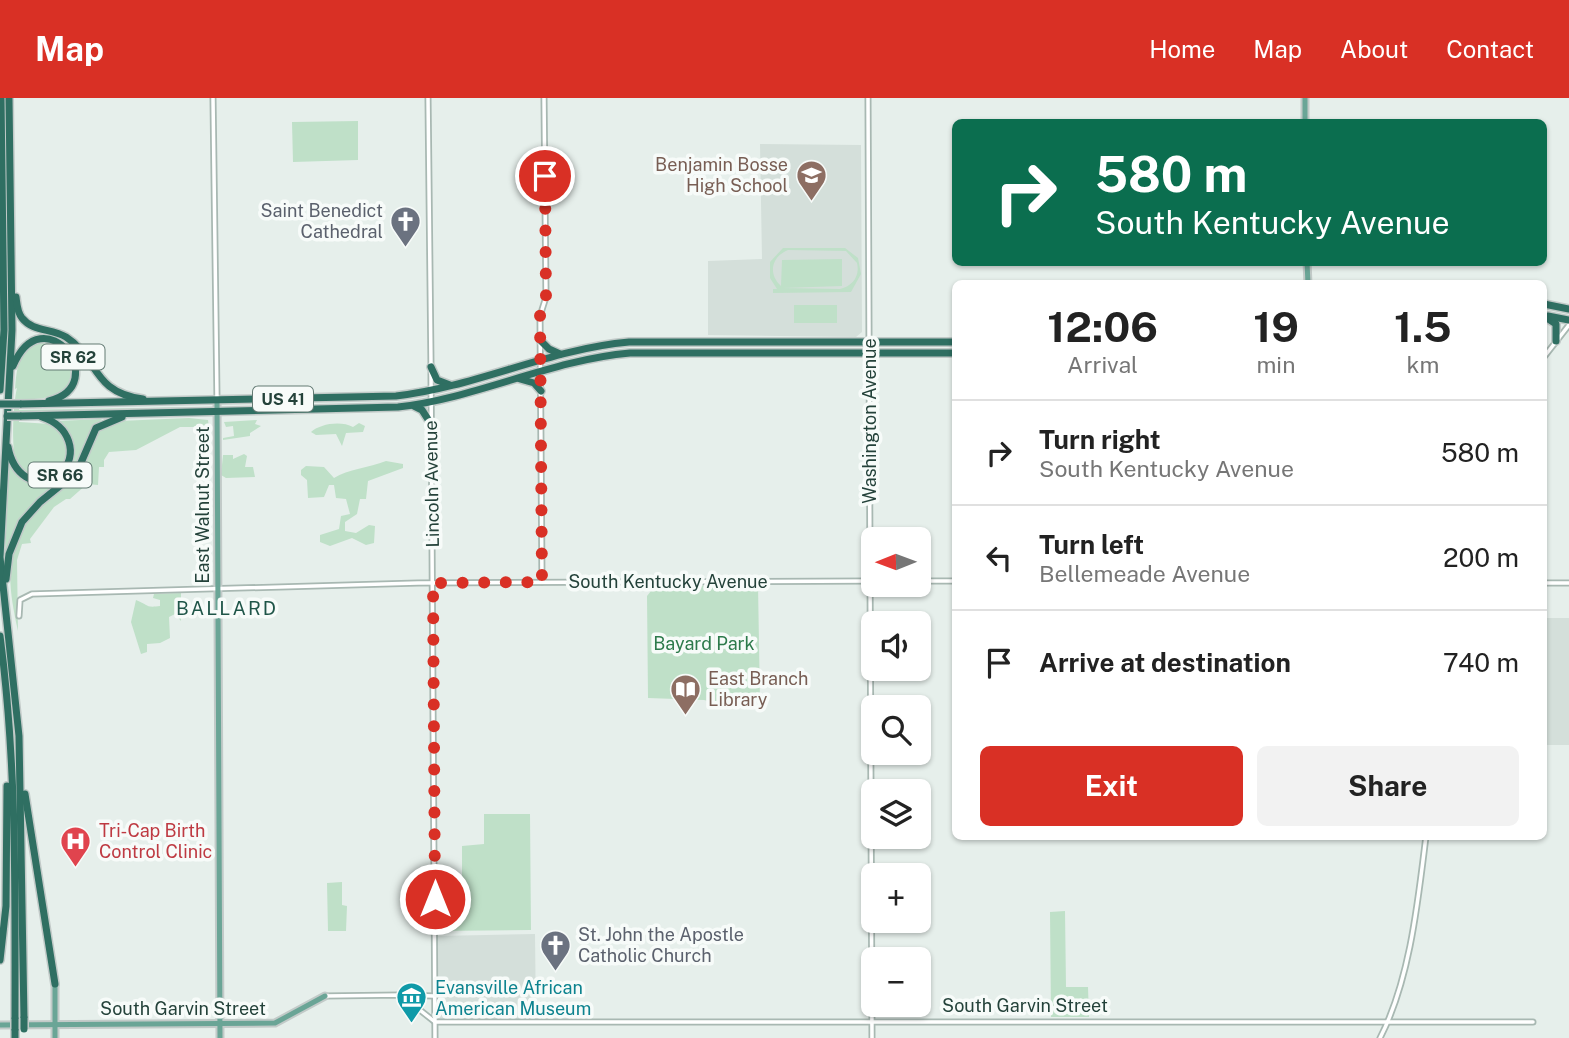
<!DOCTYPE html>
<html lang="en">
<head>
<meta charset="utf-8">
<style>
  :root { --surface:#fff; --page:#f2f2f2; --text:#222; --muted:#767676; --line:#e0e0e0; --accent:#d93025 }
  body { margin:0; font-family:"Public Sans",sans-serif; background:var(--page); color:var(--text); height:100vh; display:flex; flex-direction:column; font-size:26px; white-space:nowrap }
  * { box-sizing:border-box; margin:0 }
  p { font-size:23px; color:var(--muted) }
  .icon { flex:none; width:38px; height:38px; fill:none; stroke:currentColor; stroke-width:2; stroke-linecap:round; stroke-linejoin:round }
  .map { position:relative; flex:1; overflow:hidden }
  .side { position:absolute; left:952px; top:182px; width:595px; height:560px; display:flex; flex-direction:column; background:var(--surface); border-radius:10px; box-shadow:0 2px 5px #0004 }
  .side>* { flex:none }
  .guide { position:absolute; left:952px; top:21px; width:595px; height:147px; border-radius:10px; box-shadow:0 2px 5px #0004; background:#0b6e4f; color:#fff; overflow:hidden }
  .needle { width:46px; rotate:269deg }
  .controls { position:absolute; left:861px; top:429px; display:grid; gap:14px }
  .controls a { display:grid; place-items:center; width:70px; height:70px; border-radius:10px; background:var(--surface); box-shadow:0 2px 5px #0004; font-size:35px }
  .pin { position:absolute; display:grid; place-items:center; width:60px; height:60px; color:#fff; margin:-30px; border:4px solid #fff; border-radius:50%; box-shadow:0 2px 7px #0007 }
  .me { position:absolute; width:77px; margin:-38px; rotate:0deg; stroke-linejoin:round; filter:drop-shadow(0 0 5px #0008) }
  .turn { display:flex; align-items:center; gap:24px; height:147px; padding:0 28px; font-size:32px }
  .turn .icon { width:91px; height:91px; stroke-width:2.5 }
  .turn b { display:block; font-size:49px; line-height:60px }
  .eta { display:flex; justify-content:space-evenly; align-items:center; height:119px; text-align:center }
  .eta b { font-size:42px; font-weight:700; line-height:49px }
  .action { display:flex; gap:14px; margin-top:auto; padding:14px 28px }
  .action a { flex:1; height:80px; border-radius:10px; background:var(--accent); color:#fff; font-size:28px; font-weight:700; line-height:80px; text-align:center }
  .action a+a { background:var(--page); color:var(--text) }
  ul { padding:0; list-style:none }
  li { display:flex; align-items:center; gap:21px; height:105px; padding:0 28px; border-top:2px solid var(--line) }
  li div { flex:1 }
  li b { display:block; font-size:26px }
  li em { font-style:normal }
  header { display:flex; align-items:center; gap:42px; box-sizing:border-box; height:98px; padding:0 35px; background:var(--accent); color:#fff }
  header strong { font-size:33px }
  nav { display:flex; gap:38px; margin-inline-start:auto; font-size:24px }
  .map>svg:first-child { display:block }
  .built { fill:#d4dfda }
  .green { fill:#bfe0c8; fill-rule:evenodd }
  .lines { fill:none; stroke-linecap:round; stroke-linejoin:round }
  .minor-casing { stroke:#a8b8b2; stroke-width:7 }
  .major-casing { stroke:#c2cac8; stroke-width:9 }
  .highway-casing { stroke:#c2cac8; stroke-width:10 }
  .minor { stroke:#fff; stroke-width:3.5 }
  .major { stroke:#6aa596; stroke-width:5 }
  .highway { stroke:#2f6f62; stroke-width:7 }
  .highway-bridge-casing { stroke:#c2cac8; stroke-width:10; stroke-linecap:butt }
  .highway-bridge { stroke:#2f6f62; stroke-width:7 }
  .route { stroke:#d93025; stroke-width:12; stroke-dasharray:0 21.6 }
  .labels { text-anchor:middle; stroke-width:7; stroke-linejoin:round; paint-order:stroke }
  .shield { fill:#f7fbf9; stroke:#637a73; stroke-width:2 }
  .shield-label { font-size:16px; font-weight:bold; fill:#24423a }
  .education-label { font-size:18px; fill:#785e54; stroke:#f7fbf9; text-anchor:end }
  .worship-label { font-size:18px; fill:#5b616d; stroke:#f7fbf9; text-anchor:end }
  .street-label { font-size:18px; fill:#24423a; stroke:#f7fbf9 }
  .park-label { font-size:18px; fill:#2d7a4b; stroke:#f7fbf9 }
  .health-label { font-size:18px; fill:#be3a42; stroke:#f7fbf9; text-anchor:start }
  .culture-label { font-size:18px; fill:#0d838f; stroke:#f7fbf9; text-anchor:start }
  .neighbourhood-label { font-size:19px; letter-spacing:2px; fill:#1f5548; stroke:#f7fbf9 }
</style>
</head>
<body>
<header>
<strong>Map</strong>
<nav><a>Home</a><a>Map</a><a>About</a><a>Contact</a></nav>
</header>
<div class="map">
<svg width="1569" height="940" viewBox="0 0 1569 940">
  <rect width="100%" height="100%" fill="#e6efeb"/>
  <!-- built -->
  <g class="built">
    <path d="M760,46l101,1 1,187 -6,5 -148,-2v-74l54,-2z"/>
    <rect x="1544" y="520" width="25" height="127"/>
    <path d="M535,836l1,87h-100l1,-85z"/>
  </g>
  <!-- green -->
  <g class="green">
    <path d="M358,23v39l-65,2 -1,-40z"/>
    <path d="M783,150h62l13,10 3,16 -10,18 -78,1v-4h4l-7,-11v-16zM788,152l58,1 11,12c3,13 -4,23 -17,26l-57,-1 59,-2v-27l-60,1 -1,26c-13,-12 -10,-29 7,-36z"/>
    <rect x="794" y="207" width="43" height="18"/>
    <path d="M36,245h15l19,13c6,42 -16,42 -51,44v10l178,-3 -178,7v8l31,2 17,16c0,5 1,12 0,17 -4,22 -33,28 -48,12 -9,-11 -6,-66 -2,-81l-2,1c2,-21 2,-34 21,-46z"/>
    <path d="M189,320l19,2 1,7h-29l-44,23 -27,2 -5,8v7h-5l-1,18 -11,-1 -17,15h-4l-12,8 -24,32 1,4 -9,1 -5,16 1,71c-12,-55 -15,-89 28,-130 11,-10 25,-15 34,-28 9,-13 13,-30 19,-45l20,-7z"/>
    <path d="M102,321l-13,14 -14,38 -47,39 -10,14 -13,31 4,-91c14,24 31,18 54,12 17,-20 11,-38 -5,-55z"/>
    <path d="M257,322l-2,4 6,2 -11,7v3l-27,4v-2l11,-2 -1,-10 -7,1 -2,-5z"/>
    <path d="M359,325l6,3 -2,6 -17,1 -4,13 -6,-12 -20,1 -5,-3c8,-8 30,-12 42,-5z"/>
    <path d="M244,356l3,2 -2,11h8l2,10 -29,1 -5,-3 2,-20h10v4z"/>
    <path d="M386,363l17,3v4l-35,13 -2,18h-6l-3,15 -12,8v9l11,2 13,-8 6,1 -1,17 -8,2 -14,-7 -22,8 -10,-4v-7l19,-6 2,-13 9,-2 -4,-15 -10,-1 -2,-13h-5l-5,12 -16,1 -1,-18 -6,-5v-5l5,-4 18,1 10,11c14,-9 35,-10 52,-17z"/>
    <path d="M758,487l2,117 -37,3 -19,-5 -56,-2 -1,-102 8,-10z"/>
    <path d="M181,495v28l-6,-7 -6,3 1,21 -10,5 -13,1v8l-6,2 -10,-32 5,-22c13,5 9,8 24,6v-6l-7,-2 1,-4z"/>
    <path d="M484,716h46l1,116 -93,1v-50l24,-1v-34l22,-2z"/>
    <path d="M342,784v23l5,1 -1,25h-18l-1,-48z"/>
    <path d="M1065,813l1,76h22l1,30h-38l-1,-105z"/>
  </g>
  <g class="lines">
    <defs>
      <g id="minor">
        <path d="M213,0l4,301"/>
        <path d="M428,0l3,267"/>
        <path d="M868,0l4,940"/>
        <path d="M1544,259l25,-32"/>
        <path d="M431,275l4,665"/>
        <path d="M919,483h37"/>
        <path d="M542,484l-2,-266 6,-19 -2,-199"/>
        <path d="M1544,485h25"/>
        <path d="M19,518l1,-16 12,-6 386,-11 453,-2"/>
        <path d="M403,897l31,1"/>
        <path d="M325,898l76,-1 34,27h1098"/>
        <path d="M1380,940c30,-58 38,-137 46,-202"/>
      </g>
      <g id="major">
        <path d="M1305,24v-24"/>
        <path d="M1307,164l1,22"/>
        <path d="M217,303l3,637"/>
        <path d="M0,927l275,-2 50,-27"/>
        <path d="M55,940v-54"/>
      </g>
      <g id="highway">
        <path d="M9,0l3,232 -12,227 19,179 5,282"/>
        <path d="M16,199c1,7 1,15 6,21 11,14 29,10 44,19 33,21 25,55 77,62"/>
        <path d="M1544,206l25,5"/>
        <path d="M1544,218l12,8v17"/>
        <path d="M1548,218l21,4"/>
        <path d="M541,243l8,8 11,5"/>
        <path d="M13,268c30,-72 101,18 36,35"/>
        <path d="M431,269l6,13 13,5"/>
        <path d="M520,281l14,4 7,8"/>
        <path d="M0,292l4,-60 -3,-232"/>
        <path d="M20,306l376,-8c80,-9 153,-47 233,-54h327"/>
        <path d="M414,308l8,4 9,14"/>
        <path d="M20,318l378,-9c79,-9 152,-47 232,-54h326"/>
        <path d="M8,349c5,26 25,44 52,28 20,-22 9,-49 -18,-58"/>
        <path d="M6,481l3,-25 13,-32 18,-20 37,-30 19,-44 26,-11"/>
        <path d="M0,538c17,127 15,256 15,383"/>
        <path d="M25,696l30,190"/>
        <path d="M0,862l6,-54 1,-120"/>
        <path d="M15,931v9"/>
      </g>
    </defs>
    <!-- minor casing -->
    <use href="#minor" class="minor-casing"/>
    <!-- major casing -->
    <use href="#major" class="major-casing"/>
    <!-- highway casing -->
    <use href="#highway" class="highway-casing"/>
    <!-- minor -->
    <use href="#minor" class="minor"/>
    <!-- major -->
    <use href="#major" class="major"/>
    <!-- highway -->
    <use href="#highway" class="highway"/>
    <defs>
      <g id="highway-bridge">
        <path d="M0,306h20"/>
        <path d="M7,318h13"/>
        <path d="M24,920v11"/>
        <path d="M15,921v10"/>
      </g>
    </defs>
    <!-- highway-bridge casing -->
    <use href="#highway-bridge" class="highway-bridge-casing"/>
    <!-- highway-bridge -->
    <use href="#highway-bridge" class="highway-bridge"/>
  </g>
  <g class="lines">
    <!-- route -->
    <path class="route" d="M435,801l-2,-316 109,-1 -2,-266 6,-18 -1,-122"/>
  </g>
  <!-- icons -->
  <defs>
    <symbol id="school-pin" viewBox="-11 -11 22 30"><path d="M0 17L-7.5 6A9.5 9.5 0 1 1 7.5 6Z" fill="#8d6e63" stroke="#f7fbf9"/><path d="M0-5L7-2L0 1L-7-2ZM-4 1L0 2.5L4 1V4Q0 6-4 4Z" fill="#fff"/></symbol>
    <symbol id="church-pin" viewBox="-11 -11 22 30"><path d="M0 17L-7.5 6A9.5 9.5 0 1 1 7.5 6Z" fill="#6b7280" stroke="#f7fbf9"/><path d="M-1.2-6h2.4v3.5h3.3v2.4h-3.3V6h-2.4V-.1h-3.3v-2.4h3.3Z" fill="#fff"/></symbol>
    <symbol id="library-pin" viewBox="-11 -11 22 30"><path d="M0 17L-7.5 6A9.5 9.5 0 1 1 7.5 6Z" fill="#8d6e63" stroke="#f7fbf9"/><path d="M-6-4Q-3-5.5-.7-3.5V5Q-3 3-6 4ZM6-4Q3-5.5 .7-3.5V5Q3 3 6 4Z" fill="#fff"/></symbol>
    <symbol id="hospital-pin" viewBox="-11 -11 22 30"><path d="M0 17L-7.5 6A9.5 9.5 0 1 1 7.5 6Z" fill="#e0444e" stroke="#f7fbf9"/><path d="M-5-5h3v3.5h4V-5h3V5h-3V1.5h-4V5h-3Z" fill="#fff"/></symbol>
    <symbol id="museum-pin" viewBox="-11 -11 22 30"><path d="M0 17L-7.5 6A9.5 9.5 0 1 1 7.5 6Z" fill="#0f9aa8" stroke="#f7fbf9"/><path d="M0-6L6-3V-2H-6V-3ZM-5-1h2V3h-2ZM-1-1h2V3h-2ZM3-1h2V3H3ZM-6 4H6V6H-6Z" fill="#fff"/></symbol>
  </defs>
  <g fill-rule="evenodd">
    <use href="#school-pin" x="794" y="60" width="35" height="47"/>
    <use href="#church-pin" x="388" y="106" width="35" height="47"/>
    <use href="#library-pin" x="668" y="574" width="35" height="47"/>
    <use href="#hospital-pin" x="58" y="726" width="35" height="47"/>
    <use href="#church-pin" x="538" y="830" width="35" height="47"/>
    <use href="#museum-pin" x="394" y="882" width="35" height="47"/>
  </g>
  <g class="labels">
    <!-- shield labels -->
    <g class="shield">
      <rect x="41.5" y="246.5" width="63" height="25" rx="5"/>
      <rect x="253" y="288.5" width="60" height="25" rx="5"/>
      <rect x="28.5" y="364.5" width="63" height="25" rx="5"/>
    </g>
    <g class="shield-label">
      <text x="73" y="265">SR 62</text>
      <text x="283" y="307">US 41</text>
      <text x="60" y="383">SR 66</text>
    </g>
    <!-- education labels -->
    <g class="education-label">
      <text x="788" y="73">Benjamin Bosse<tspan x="788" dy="21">High School</tspan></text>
      <text x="708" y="587" text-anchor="start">East Branch<tspan x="708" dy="21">Library</tspan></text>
    </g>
    <!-- worship labels -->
    <g class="worship-label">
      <text x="383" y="119">Saint Benedict<tspan x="383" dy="21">Cathedral</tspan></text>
      <text x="578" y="843" text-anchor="start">St. John the Apostle<tspan x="578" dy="21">Catholic Church</tspan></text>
    </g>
    <!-- street labels -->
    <g class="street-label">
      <text transform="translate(870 323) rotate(-90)" y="6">Washington Avenue</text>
      <text transform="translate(432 386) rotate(-91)" y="6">Lincoln Avenue</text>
      <text transform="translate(203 407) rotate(-90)" y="6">East Walnut Street</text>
      <text x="668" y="490">South Kentucky Avenue</text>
      <text x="1025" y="914">South Garvin Street</text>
      <text x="183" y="917">South Garvin Street</text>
    </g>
    <!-- park labels -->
    <g class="park-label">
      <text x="704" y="552">Bayard Park</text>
    </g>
    <!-- health labels -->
    <g class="health-label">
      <text x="99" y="739">Tri-Cap Birth<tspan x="99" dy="21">Control Clinic</tspan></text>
    </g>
    <!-- culture labels -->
    <g class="culture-label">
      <text x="435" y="896">Evansville African<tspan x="435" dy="21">American Museum</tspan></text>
    </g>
    <!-- neighbourhood labels -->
    <g class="neighbourhood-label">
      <text x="227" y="517">BALLARD</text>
    </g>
  </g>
</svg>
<div class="controls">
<a><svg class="needle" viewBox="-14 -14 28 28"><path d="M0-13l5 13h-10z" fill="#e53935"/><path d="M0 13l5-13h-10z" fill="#767676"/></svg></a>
<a><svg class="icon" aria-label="sound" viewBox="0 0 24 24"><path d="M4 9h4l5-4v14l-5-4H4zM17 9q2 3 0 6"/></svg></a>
<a><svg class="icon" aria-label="search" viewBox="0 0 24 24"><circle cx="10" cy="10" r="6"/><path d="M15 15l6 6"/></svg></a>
<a><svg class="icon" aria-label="layers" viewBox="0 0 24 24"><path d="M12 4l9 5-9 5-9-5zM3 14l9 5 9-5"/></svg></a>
<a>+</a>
<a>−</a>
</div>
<div class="pin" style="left:545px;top:78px;background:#d93025"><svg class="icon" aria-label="arrive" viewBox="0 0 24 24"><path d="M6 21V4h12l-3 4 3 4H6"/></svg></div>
<svg class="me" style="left:435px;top:801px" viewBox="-20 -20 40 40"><circle r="17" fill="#d93025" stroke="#fff" stroke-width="3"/><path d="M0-11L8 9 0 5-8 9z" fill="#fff"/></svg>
<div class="guide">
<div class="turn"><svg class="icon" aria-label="right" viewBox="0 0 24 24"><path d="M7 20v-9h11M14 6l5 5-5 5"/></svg><div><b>580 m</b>South Kentucky Avenue</div></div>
</div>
<section class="side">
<div class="eta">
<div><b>12:06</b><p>Arrival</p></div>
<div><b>19</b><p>min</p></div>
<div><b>1.5</b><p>km</p></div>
</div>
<ul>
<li><svg class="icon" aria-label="right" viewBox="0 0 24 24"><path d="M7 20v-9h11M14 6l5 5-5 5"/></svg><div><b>Turn right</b><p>South Kentucky Avenue</p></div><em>580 m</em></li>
<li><svg class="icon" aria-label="left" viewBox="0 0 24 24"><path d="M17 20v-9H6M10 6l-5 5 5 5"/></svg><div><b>Turn left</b><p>Bellemeade Avenue</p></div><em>200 m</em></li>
<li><svg class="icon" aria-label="arrive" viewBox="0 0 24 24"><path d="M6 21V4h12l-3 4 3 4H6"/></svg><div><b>Arrive at destination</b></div><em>740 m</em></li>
</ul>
<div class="action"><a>Exit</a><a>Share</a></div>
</section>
</div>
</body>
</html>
